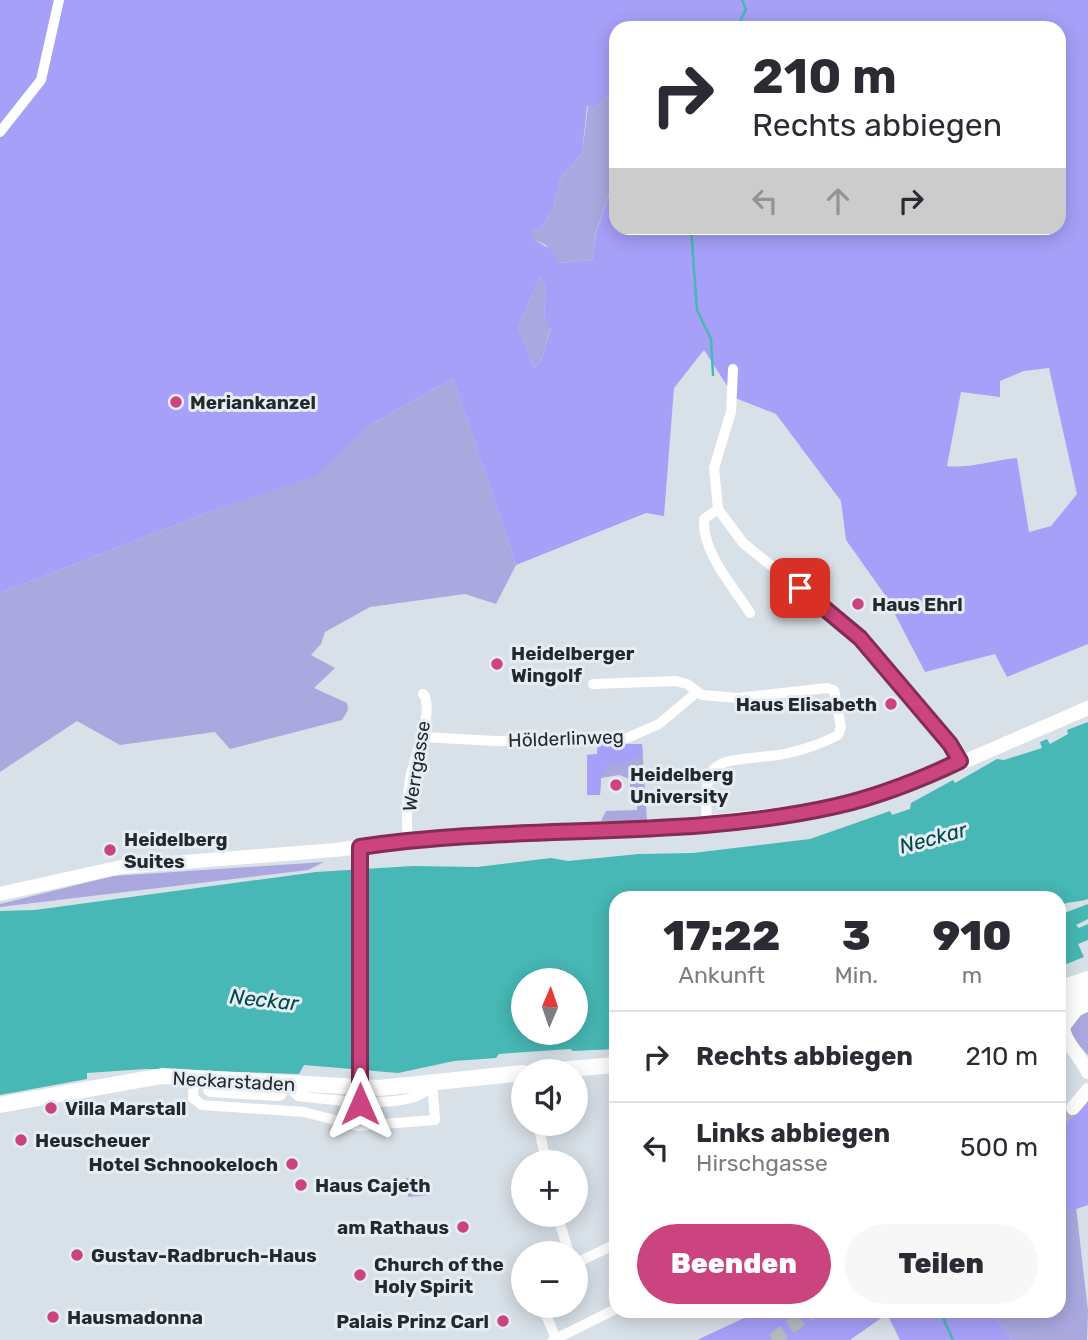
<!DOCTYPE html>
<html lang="de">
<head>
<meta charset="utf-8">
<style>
  :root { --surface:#fff; --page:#f7f7f7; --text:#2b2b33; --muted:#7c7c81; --line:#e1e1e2; --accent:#cb437f }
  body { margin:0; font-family:Rubik,sans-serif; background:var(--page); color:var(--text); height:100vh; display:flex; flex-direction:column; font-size:26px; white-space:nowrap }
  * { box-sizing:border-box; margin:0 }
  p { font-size:23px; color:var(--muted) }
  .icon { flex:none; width:38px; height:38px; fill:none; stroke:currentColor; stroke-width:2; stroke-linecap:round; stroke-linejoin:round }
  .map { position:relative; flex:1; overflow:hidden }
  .sheet { position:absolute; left:609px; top:891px; width:457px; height:427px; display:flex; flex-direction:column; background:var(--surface); border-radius:21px; box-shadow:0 4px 18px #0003 }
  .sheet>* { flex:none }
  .guide { position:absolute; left:609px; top:21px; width:457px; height:214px; border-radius:21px; box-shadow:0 4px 18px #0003; background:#fff; color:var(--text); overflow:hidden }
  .needle { width:46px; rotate:2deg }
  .tools { position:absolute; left:511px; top:968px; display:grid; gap:14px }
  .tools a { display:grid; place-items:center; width:77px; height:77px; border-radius:50%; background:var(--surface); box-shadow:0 4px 18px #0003; font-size:35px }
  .pin { position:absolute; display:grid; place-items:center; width:60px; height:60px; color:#fff; margin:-30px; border-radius:14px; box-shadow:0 4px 10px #0006 }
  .me { position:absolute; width:77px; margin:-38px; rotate:0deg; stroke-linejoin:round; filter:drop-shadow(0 0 5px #0008) }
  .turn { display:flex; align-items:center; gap:24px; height:147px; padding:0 28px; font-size:32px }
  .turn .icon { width:91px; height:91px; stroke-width:2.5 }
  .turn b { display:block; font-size:49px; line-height:60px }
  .lanes { display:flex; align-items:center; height:66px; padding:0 28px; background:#0003; justify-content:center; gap:35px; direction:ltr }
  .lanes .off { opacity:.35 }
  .eta { display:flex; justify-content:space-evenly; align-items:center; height:119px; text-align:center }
  .eta b { font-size:42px; font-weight:800; line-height:49px }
  .button { display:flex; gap:14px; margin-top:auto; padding:14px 28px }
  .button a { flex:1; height:80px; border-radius:42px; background:var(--accent); color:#fff; font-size:28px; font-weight:800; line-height:80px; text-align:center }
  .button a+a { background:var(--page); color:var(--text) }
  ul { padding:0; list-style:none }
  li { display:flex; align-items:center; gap:21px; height:91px; padding:0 28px; border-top:2px solid var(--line) }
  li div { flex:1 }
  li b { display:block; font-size:26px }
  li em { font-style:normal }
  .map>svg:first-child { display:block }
  .green { fill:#aaa8de }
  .forest { fill:#a7a0f9; fill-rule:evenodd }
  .water { fill:#47b8b5; fill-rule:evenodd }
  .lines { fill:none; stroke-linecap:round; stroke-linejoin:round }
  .stream { stroke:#47b8b5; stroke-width:2.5 }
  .secondary-tunnel { stroke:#b4bcc2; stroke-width:14; stroke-dasharray:14 7; stroke-linecap:butt }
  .minor { stroke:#fff; stroke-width:10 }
  .secondary { stroke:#fff; stroke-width:14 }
  .primary { stroke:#fff; stroke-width:16 }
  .route-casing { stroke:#842c53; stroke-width:18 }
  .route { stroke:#cb437f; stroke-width:12 }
  .poi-dot { fill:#cb437f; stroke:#e5eef5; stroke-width:2.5 }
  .labels { text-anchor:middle; stroke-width:6; stroke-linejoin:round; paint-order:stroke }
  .poi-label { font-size:19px; font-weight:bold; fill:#26292c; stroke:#e5eef5; text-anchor:start }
  .street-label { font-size:19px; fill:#26292c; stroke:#e5eef5 }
  .water-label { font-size:21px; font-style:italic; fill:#004847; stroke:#e5eef5 }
</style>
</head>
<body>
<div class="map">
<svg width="1088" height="1340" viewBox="0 0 1088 1340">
  <rect width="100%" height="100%" fill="#d8e1e8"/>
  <!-- green -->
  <g class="green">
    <path d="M616,88v86l-20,58 -4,28 -34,3 -12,-18 -13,-6v-9l9,-2 11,-20 8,-31 21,-23 6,-48h9z"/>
    <path d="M540,277l6,10 -2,32 7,8 -10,34 -7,7 -16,-41z"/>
    <path d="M453,378l63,187 -20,39 -31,-10 -95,13 -45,25 -4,12 -10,11 24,13 -21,20 33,15 1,7 -6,10 -112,29 -15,-17 -95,13 -43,-24 -77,51v-179l204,-79 109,-37 56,-51z"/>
    <path d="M598,744h44l5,77h-46l5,-10 31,-1v-11h-7v-20l-11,-4 -18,3 -1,17h-13v-40l10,-1z"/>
    <path d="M324,862l-16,8 -308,37v-3l113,-28z"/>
    <path d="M1088,1007v48l-18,-19 1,-15z"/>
    <path d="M425,1176l4,19 -21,2 -2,-19z"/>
    <path d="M1076,1207l12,104 -1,29h-76l-9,-15 -17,-14h74v-96z"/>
  </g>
  <!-- forest -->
  <g class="forest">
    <path d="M0,0h1088v644l-81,33 -12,-23 -70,18 -40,-77 -39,-55 -5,-39 -65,-87 -41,-16 -31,-48 -30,38 -10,128 -18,-3 -130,52 -63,-187 -84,48 -55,51 -110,37 -204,79zM616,28h443v200h-443v-54l-20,59 -4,27 -34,3 -6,-13 -19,-11v-9l9,-2 11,-20 8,-31 21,-23 5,-48h10l19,-18zM540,277l6,10 -2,32 7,9 -10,33 -7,7 -16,-41zM1049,368l28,126 -26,32 -22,6 -12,-74c-23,2 -49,11 -70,8l14,-74 39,5v-16l24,-10z"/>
    <path d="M598,744h44l1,10 -19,9 -16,2 -7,13 -1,17h-13v-40l10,-1z"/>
    <path d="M1088,1099v106l-29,10v-101z"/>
    <path d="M759,1311h55l1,2 5,-2h165l17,14 9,15h-111l-13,-26 -37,26h-153z"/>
  </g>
  <!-- water -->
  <g class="water">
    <path d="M1088,722v177c-10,4 -20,1 -29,8v-9h-443v151l-43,2 -3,-2 -71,5 -3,4 -42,3 -56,12 -94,-8 -5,9 -154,-5 -58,4v6l-87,16v-184l35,-1 281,-38 97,-6 64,1 74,-9 17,3 71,-7 54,-1 117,-14 80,-28 2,4 18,-6 1,-6 42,-23 2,3 42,-24 7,1 38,-12 -2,-6 7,-3 3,5 18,-10 -1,-4zM523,980h53v52h-53z"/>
    <path d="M1088,904v15l-12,6 3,3 9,-4v16l-10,4 6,13 -25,10v-52z"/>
  </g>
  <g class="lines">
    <!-- stream -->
    <g class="stream">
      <path d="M737,28l9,-19 -4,-9"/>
      <path d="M691,228l6,82 14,29 2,36"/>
      <path d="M940,1311l13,29"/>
    </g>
    <!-- secondary-tunnel -->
    <g class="secondary-tunnel">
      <path d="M1059,1119l14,-11"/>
      <path d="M773,1340l39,-29"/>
    </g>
    <!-- minor -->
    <g class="minor">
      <path d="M0,132l41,-52 18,-80"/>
      <path d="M733,369l-2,43 -17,56 4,41 25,34 112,90 95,111 10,17"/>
      <path d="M718,509l-14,10c-2,34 29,67 46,94"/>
      <path d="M593,684l83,-3 11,3 15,11 36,3 89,-10 7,2 7,37 -3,8c-18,10 -47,19 -68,21 -57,6 -67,2 -63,67"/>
      <path d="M422,737l74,4 131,-3 32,-14 37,-31"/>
      <path d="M408,840c-2,-22 -1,-45 3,-66 4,-18 24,-66 12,-80"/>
      <path d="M194,1078l-1,20 9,7 102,7 54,14 77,-6 -3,-38"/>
      <path d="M294,1092l4,4c26,3 124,18 134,-14"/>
      <path d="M360,1107v-260"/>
      <path d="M538,1124l8,38"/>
      <path d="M358,1126l2,-11"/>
      <path d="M557,1214l12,39"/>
      <path d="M576,1263l40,-19"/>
      <path d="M542,1306l13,30"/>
      <path d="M553,1340l63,-31"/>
    </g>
    <!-- secondary -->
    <g class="secondary">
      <path d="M0,894l121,-27 214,-17 111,-14 219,-9 153,-17 106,-31 164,-71"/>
      <path d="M1078,990c-29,44 -10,46 10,82"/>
      <path d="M1066,1023l10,-13 12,-6"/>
      <path d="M1073,1108l15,-18"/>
    </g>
    <!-- primary -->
    <g class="primary">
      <path d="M1059,989l29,-10"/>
      <path d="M1059,1000l29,-8"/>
      <path d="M546,1071l70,-6"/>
      <path d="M211,1089l68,4"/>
      <path d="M0,1105l162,-29 217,12 144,-15"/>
    </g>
  </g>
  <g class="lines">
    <defs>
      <path id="route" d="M360,1104v-257c156,-24 322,-6 476,-41 44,-10 84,-26 124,-45l-10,-17 -90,-106 -60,-50"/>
    </defs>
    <!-- route casing -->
    <use href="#route" class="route-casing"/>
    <!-- route -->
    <use href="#route" class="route"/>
  </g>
  <!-- markers -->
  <g class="poi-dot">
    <circle cx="176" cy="402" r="7"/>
    <circle cx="858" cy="604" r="7"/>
    <circle cx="497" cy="664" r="7"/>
    <circle cx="891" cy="704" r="7"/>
    <circle cx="616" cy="785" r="7"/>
    <circle cx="110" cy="850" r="7"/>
    <circle cx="51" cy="1108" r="7"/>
    <circle cx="21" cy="1140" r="7"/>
    <circle cx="292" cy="1164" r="7"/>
    <circle cx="301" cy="1185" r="7"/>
    <circle cx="463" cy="1227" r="7"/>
    <circle cx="77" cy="1255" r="7"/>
    <circle cx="360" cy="1275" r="7"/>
    <circle cx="53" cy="1317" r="7"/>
    <circle cx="503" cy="1321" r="7"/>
  </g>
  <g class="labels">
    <!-- poi labels -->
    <g class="poi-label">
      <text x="190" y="409">Meriankanzel</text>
      <text x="872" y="611">Haus Ehrl</text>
      <text x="511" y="660">Heidelberger<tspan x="511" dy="22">Wingolf</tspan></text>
      <text x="877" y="711" text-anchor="end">Haus Elisabeth</text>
      <text x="630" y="781">Heidelberg<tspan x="630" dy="22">University</tspan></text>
      <text x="124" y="846">Heidelberg<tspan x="124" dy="22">Suites</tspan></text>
      <text x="65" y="1115">Villa Marstall</text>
      <text x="35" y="1147">Heuscheuer</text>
      <text x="278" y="1171" text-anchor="end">Hotel Schnookeloch</text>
      <text x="315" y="1192">Haus Cajeth</text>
      <text x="449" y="1234" text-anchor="end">am Rathaus</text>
      <text x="91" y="1262">Gustav-Radbruch-Haus</text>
      <text x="374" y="1271">Church of the<tspan x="374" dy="22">Holy Spirit</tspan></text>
      <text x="67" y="1324">Hausmadonna</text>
      <text x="489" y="1328" text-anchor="end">Palais Prinz Carl</text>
    </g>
    <!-- street labels -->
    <g class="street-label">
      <text transform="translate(566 738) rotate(-2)" y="7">Hölderlinweg</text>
      <text transform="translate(416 766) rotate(-81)" y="7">Werrgasse</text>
      <text transform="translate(234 1081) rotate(3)" y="7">Neckarstaden</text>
    </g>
    <!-- water labels -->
    <g class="water-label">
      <text transform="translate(933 838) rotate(-15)" y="7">Neckar</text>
      <text transform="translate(264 1000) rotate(6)" y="7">Neckar</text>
    </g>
  </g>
</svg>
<div class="tools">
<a><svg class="needle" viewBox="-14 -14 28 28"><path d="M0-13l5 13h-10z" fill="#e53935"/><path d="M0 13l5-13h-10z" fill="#7c7c81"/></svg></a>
<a><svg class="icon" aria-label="sound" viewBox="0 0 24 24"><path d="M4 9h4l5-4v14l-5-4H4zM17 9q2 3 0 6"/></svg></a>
<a>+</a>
<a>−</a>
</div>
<div class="pin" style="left:800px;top:588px;background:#d93025"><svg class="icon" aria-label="arrive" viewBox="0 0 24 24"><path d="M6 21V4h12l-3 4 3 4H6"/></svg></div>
<svg class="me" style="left:360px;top:1104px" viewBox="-20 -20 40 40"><path d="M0-17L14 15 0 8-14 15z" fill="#cb437f" stroke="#fff" stroke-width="4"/></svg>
<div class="guide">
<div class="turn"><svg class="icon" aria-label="right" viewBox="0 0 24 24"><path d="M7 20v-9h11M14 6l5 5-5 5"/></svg><div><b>210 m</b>Rechts abbiegen</div></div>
<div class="lanes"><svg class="icon off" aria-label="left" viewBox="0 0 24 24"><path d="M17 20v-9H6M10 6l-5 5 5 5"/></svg><svg class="icon off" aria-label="ahead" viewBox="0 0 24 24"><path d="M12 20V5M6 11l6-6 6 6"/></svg><svg class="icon" aria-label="right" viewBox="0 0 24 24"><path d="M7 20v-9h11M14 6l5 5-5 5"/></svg></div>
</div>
<section class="sheet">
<div class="eta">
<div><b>17:22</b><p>Ankunft</p></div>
<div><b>3</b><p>Min.</p></div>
<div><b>910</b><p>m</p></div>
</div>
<ul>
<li><svg class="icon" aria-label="right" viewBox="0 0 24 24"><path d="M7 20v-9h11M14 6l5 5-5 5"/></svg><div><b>Rechts abbiegen</b></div><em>210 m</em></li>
<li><svg class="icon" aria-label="left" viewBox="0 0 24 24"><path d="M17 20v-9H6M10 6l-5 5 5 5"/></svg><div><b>Links abbiegen</b><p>Hirschgasse</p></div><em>500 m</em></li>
</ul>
<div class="button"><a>Beenden</a><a>Teilen</a></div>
</section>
</div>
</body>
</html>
